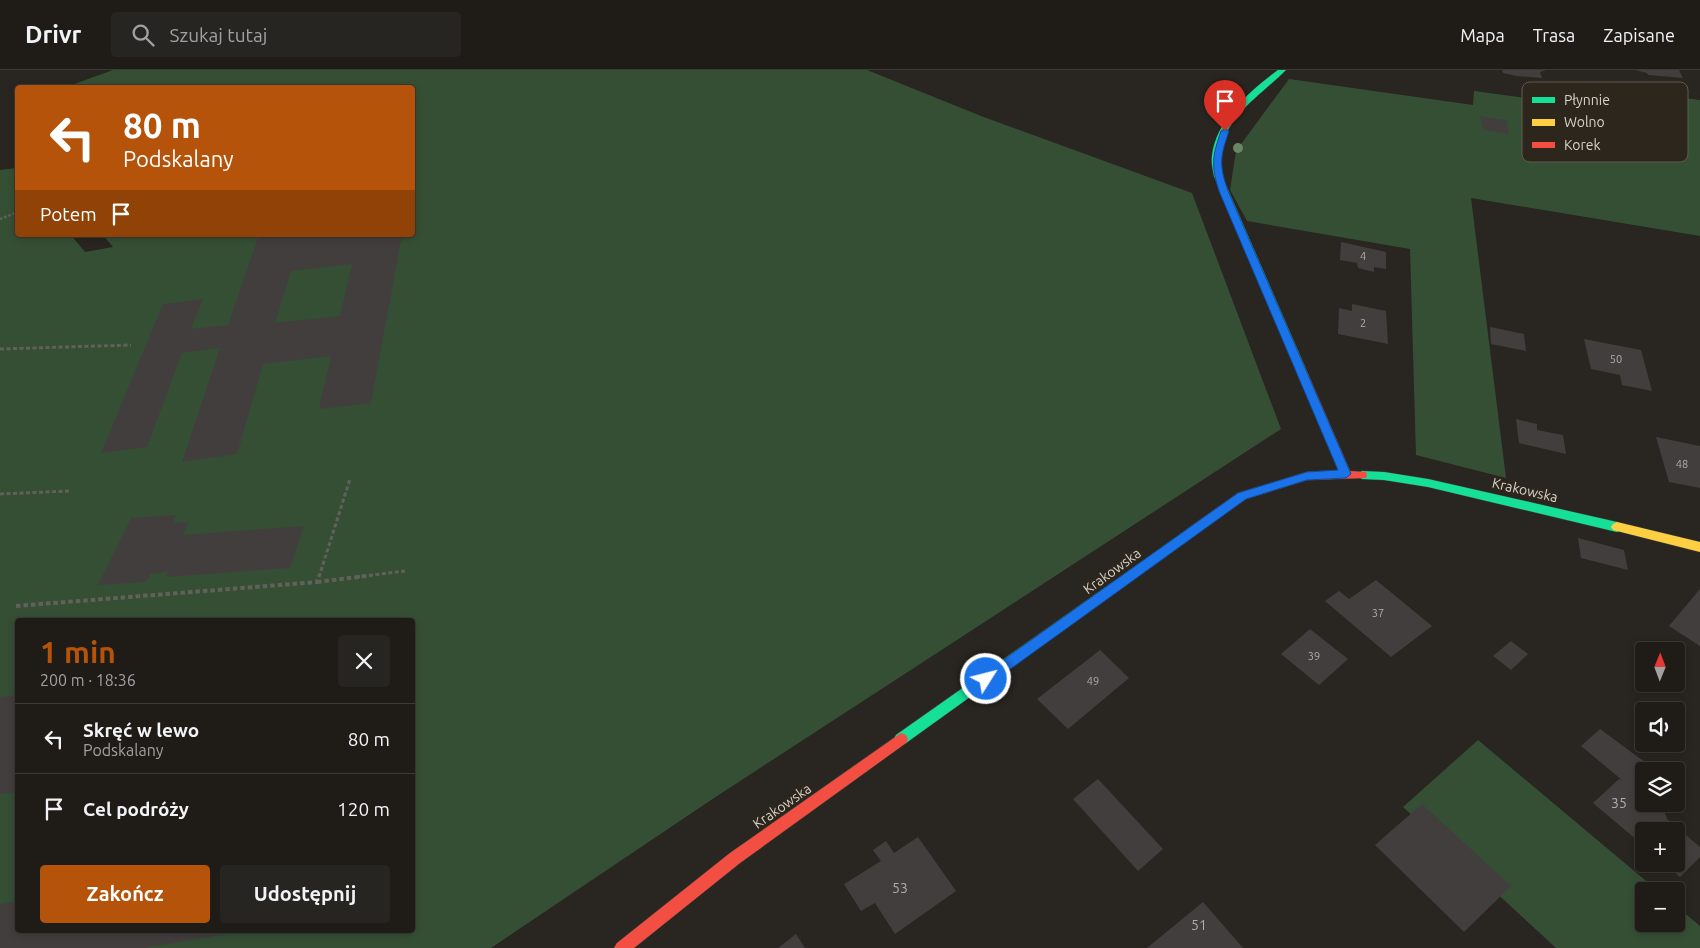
<!DOCTYPE html>
<html lang="pl">
<head>
<meta charset="utf-8">
<style>
  :root { --surface:#1f1c18; --page:#272521; --text:#f1f3f6; --muted:#a1a1a2; --line:#3c3a37; --accent:#b45309 }
  body { margin:0; font-family:Ubuntu,sans-serif; background:var(--page); color:var(--text); height:100vh; display:flex; flex-direction:column; font-size:19px; white-space:nowrap }
  * { box-sizing:border-box; margin:0 }
  p { font-size:16px; color:var(--muted) }
  .icon { flex:none; width:28px; height:28px; fill:none; stroke:currentColor; stroke-width:2; stroke-linecap:round; stroke-linejoin:round }
  .map { position:relative; flex:1; overflow:hidden }
  .side { position:absolute; left:15px; top:548px; width:400px; height:315px; display:flex; flex-direction:column; background:var(--surface); border-radius:5px; box-shadow:0 2px 8px #0003,0 0 0 1px var(--line) }
  .side>* { flex:none }
  .guide { position:absolute; left:15px; top:15px; width:400px; height:152px; border-radius:5px; box-shadow:0 2px 8px #0003,0 0 0 1px var(--line); background:#b45309; color:#fff; overflow:hidden }
  .needle { width:32px; rotate:1deg }
  .tools { position:absolute; left:1635px; top:572px; display:grid; gap:10px }
  .tools a { display:grid; place-items:center; width:50px; height:50px; border-radius:5px; background:var(--surface); box-shadow:0 2px 8px #0003,0 0 0 1px var(--line); font-size:25px }
  .pin { position:absolute; display:grid; place-items:center; width:42px; height:42px; color:#fff; margin:-51px -21px; border-radius:50% 50% 50% 0; rotate:-45deg; box-shadow:0 0 5px #0007 }
  .pin .icon { rotate:45deg }
  .me { position:absolute; width:55px; margin:-28px; rotate:54deg; stroke-linejoin:round; filter:drop-shadow(0 0 4px #0008) }
  .turn { display:flex; align-items:center; gap:18px; height:105px; padding:0 25px; font-size:22px }
  .turn .icon { width:65px; height:65px; stroke-width:2.5 }
  .turn b { display:block; font-size:35px; line-height:42px }
  .then { display:flex; align-items:center; height:48px; padding:0 25px; background:#0003; gap:10px; font-size:19px }
  .round { display:grid; place-items:center; flex:none; width:52px; height:52px; border-radius:5px; background:var(--page) }
  .overview { display:flex; align-items:center; justify-content:space-between; height:85px; padding:0 25px }
  h1 { font-size:30px; font-weight:700; line-height:38px; color:var(--accent) }
  .cta { display:flex; gap:10px; margin-top:auto; padding:10px 25px }
  .cta a { flex:1; height:58px; border-radius:5px; background:var(--accent); color:#fff; font-size:20px; font-weight:700; line-height:58px; text-align:center }
  .cta a+a { background:var(--page); color:var(--text) }
  ul { padding:0; list-style:none }
  li { display:flex; align-items:center; gap:15px; height:70px; padding:0 25px; border-top:1px solid var(--line) }
  li div { flex:1 }
  li b { display:block; font-size:19px }
  li em { font-style:normal }
  header { display:flex; align-items:center; gap:30px; box-sizing:border-box; height:70px; padding:0 25px; background:var(--surface); border-bottom:1px solid var(--line) }
  header strong { font-size:24px }
  nav { display:flex; gap:28px; margin-inline-start:auto; font-size:18px }
  .search { width:350px; height:45px; background:var(--page); display:flex; align-items:center; gap:12px; box-sizing:border-box; padding:0 18px; border-radius:5px; color:var(--muted); font-size:19px }
  .map>svg:first-child { display:block }
  .green { fill:#354f35; fill-rule:evenodd }
  .building { fill:#423e3d; fill-rule:evenodd }
  .lines { fill:none; stroke-linecap:round; stroke-linejoin:round }
  .fast-casing { stroke:#44413c; stroke-width:1 }
  .slow-casing { stroke:#44413c; stroke-width:1 }
  .jam-casing { stroke:#44413c; stroke-width:1 }
  .path-far2 { stroke:#62605c; stroke-width:2.5; stroke-dasharray:2.5 2; stroke-linecap:butt }
  .path-far1 { stroke:#62605c; stroke-width:3; stroke-dasharray:4 2.5; stroke-linecap:butt }
  .path { stroke:#62605c; stroke-width:4; stroke-dasharray:4.5 3; stroke-linecap:butt }
  .fast { fill:#16e098; fill-rule:evenodd }
  .slow { fill:#ffcf43; fill-rule:evenodd }
  .jam { fill:#f24e42; fill-rule:evenodd }
  .tree { fill:#698765 }
  .route { fill:#1a73e8; stroke:#114b97 }
  .labels { text-anchor:middle; stroke-width:5; stroke-linejoin:round; paint-order:stroke }
  .number-label { font-size:11px; fill:#b2ada8 }
  .street-label { font-size:14px; fill:#d7d2cc; stroke:#2d261c }
  .near-number-label { font-size:14px; fill:#b2ada8 }
  .key { fill:#2d261c; stroke:#605a51; stroke-width:1 }
  .key-label { font-size:14px; fill:#d7d2cc }
</style>
</head>
<body>
<header>
<strong>Drivr</strong>
<div class="search"><svg class="icon" aria-label="search" viewBox="0 0 24 24"><circle cx="10" cy="10" r="6"/><path d="M15 15l6 6"/></svg>Szukaj tutaj</div>
<nav><a>Mapa</a><a>Trasa</a><a>Zapisane</a></nav>
</header>
<div class="map">
<svg width="1700" height="878" viewBox="0 0 1700 878">
  <rect width="100%" height="100%" fill="#292520"/>
  <!-- green -->
  <g class="green">
    <path d="M113,0h754l114,46 211,77 89,236 -567,369 -223,150h-491v-778l17,-2 1,67h53l14,17 28,-5 -10,-12h309v-147l-346,-1zM18,550h394v310h-394z"/>
    <path d="M1289,9l184,26 1,-14 126,17 -2,-21 102,13v136l-229,-38 35,280 -90,-23 -6,-206 -163,-28 -17,-31 6,-39z"/>
    <path d="M1478,670l180,151h-14v33h32v-18l24,20v22h-144l-153,-141z"/>
  </g>
  <!-- building -->
  <g class="building">
    <path d="M1502,0h44l-6,2 2,6 -26,-2 -13,-3z"/>
    <path d="M1635,0h44l4,8 -35,-3 -1,-2z"/>
    <path d="M1480,46l26,4 3,14 -26,-4z"/>
    <path d="M259,165h143l-31,168 -52,6 12,-53 -68,8 -26,90 -55,8 38,-114 -38,5 -35,94 -46,6 62,-149 40,-5 -12,30 37,-4zM352,194l-12,52 -65,7 16,-52z"/>
    <path d="M1341,172l45,10v17l-12,-2v5l-16,-4 -1,-5 -17,-3z"/>
    <path d="M1352,234l34,7 2,33 -50,-10 1,-26 13,3z"/>
    <path d="M1490,257l34,7 2,17 -35,-7z"/>
    <path d="M1584,269l57,11 11,41 -30,-6 -2,-10 -29,-6z"/>
    <path d="M1516,349l21,5v6l26,5 3,19 -47,-11z"/>
    <path d="M1656,367l44,9v42l-31,-6z"/>
    <path d="M176,445l-3,8 16,-1 -6,13 121,-9 -14,42 -124,9 2,-5 -18,2 -4,8 -48,3 33,-67z"/>
    <path d="M1578,468l46,12 4,20 -47,-12z"/>
    <path d="M1376,510l56,46 -41,31 -66,-56 14,-10 10,8z"/>
    <path d="M1700,519v57l-31,-20z"/>
    <path d="M1310,559l38,30 -29,26 -38,-31z"/>
    <path d="M1511,571l17,13 -17,16 -18,-14z"/>
    <path d="M1100,580l29,28 -61,51 -31,-30z"/>
    <path d="M18,625v94l-2,3 -16,2v-97z"/>
    <path d="M1600,659l57,42h-13v33h18l5,15 33,28v10l-20,20 -15,-13h11v-33h-32v15l-51,-43 26,-24 3,1 -41,-34z"/>
    <path d="M1098,709l65,70 -25,22 -65,-72z"/>
    <path d="M1422,734l89,82 -47,46 -89,-87z"/>
    <path d="M918,767l38,54 -61,43 -20,-31 -14,8 -17,-27 37,-23 -8,-11 13,-9 8,12z"/>
    <path d="M18,831v29l228,1 -103,17h-143v-44z"/>
    <path d="M1203,832l40,46h-96z"/>
    <path d="M796,864l9,14h-27z"/>
  </g>
  <g class="lines">
    <defs>
      <g id="fast">
        <path d="M1278,0h8c-26,26 -62,46 -66,86 -1,7 1,14 2,20l83,191 -5,3 -5,-3 -81,-191c-1,-6 -3,-13 -2,-20 4,-36 38,-65 66,-86z"/>
        <path d="M1362,401l22,1 44,7 189,43 4,2 2,3 -2,3 -4,2 -189,-45 -44,-7 -22,-1 -5,-4z"/>
        <path d="M1191,457l4,2 2,3 -2,3 -289,208 -5,2 -5,-2 -2,-4 2,-4z"/>
      </g>
      <path id="slow" d="M1617,452l83,20v10l-87,-22 -2,-3 2,-3z"/>
      <g id="jam">
        <path d="M1300,294l5,3 45,104 16,1 1,3 -1,3 -59,2 -61,19 -51,36h-8l-2,-3 2,-3 51,-36 69,-21 32,-1 -44,-104z"/>
        <path d="M901,663l5,2 2,4 -2,4 -166,120 -106,85h-20l3,-5 113,-90z"/>
      </g>
    </defs>
    <!-- fast casing -->
    <use href="#fast" class="fast-casing"/>
    <!-- slow casing -->
    <use href="#slow" class="slow-casing"/>
    <!-- jam casing -->
    <use href="#jam" class="jam-casing"/>
    <!-- path-far2 -->
    <path class="path-far2" d="M0,149l18,-7"/>
    <!-- path-far1 -->
    <g class="path-far1">
      <path d="M0,279l131,-4"/>
      <path d="M0,424l69,-3"/>
      <path d="M319,507l31,-98"/>
      <path d="M356,507l49,-6"/>
    </g>
    <!-- path -->
    <g class="path">
      <path d="M317,512l49,-6"/>
      <path d="M16,536l301,-24 2,-6"/>
    </g>
    <!-- fast -->
    <use href="#fast" class="fast"/>
    <!-- slow -->
    <use href="#slow" class="slow"/>
    <!-- jam -->
    <use href="#jam" class="jam"/>
  </g>
  <!-- trees -->
  <circle class="tree" cx="1238" cy="78" r="5"/>
  <!-- route -->
  <path class="route" d="M1225,59l4,2c-9,26 -10,34 -1,60l123,283 -5,4 -39,2 -61,19 -255,184 -5,1 -4,-1 -2,-4 2,-4 256,-182 69,-21 31,-2 -119,-279c-8,-26 -7,-34 2,-60z"/>
  <g class="labels">
    <!-- number labels -->
    <g class="number-label">
      <text x="1363" y="190">4</text>
      <text x="1363" y="257">2</text>
      <text x="1616" y="293">50</text>
      <text x="1682" y="398">48</text>
      <text x="1378" y="547">37</text>
      <text x="1314" y="590">39</text>
      <text x="1093" y="615">49</text>
    </g>
    <!-- street labels -->
    <g class="street-label">
      <text transform="translate(1525 420) rotate(13)" y="5">Krakowska</text>
      <text transform="translate(1112 501) rotate(-36)" y="5">Krakowska</text>
      <text transform="translate(782 736) rotate(-35)" y="5">Krakowska</text>
    </g>
    <!-- near-number labels -->
    <g class="near-number-label">
      <text x="1619" y="738">35</text>
      <text x="900" y="823">53</text>
      <text x="1199" y="860">51</text>
    </g>
  </g>
  <!-- legend -->
  <rect x="1522" y="12" width="166" height="80" rx="8" class="key"/>
  <rect x="1532" y="27" width="23" height="6" fill="#16e098"/>
  <rect x="1532" y="49" width="23" height="7" fill="#ffcf43"/>
  <rect x="1532" y="72" width="23" height="6" fill="#f24e42"/>
  <g class="key-label">
    <text x="1564" y="35">Płynnie</text>
    <text x="1564" y="57">Wolno</text>
    <text x="1564" y="80">Korek</text>
  </g>
</svg>
<div class="tools">
<a><svg class="needle" viewBox="-14 -14 28 28"><path d="M0-13l5 13h-10z" fill="#e53935"/><path d="M0 13l5-13h-10z" fill="#a1a1a2"/></svg></a>
<a><svg class="icon" aria-label="sound" viewBox="0 0 24 24"><path d="M4 9h4l5-4v14l-5-4H4zM17 9q2 3 0 6"/></svg></a>
<a><svg class="icon" aria-label="layers" viewBox="0 0 24 24"><path d="M12 4l9 5-9 5-9-5zM3 14l9 5 9-5"/></svg></a>
<a>+</a>
<a>−</a>
</div>
<div class="pin" style="left:1225px;top:61px;background:#d93025"><svg class="icon" aria-label="arrive" viewBox="0 0 24 24"><path d="M6 21V4h12l-3 4 3 4H6"/></svg></div>
<svg class="me" style="left:986px;top:609px" viewBox="-20 -20 40 40"><circle r="17" fill="#1a73e8" stroke="#fff" stroke-width="3"/><path d="M0-11L8 9 0 5-8 9z" fill="#fff"/></svg>
<div class="guide">
<div class="turn"><svg class="icon" aria-label="left" viewBox="0 0 24 24"><path d="M17 20v-9H6M10 6l-5 5 5 5"/></svg><div><b>80 m</b>Podskalany</div></div>
<div class="then">Potem<svg class="icon" aria-label="arrive" viewBox="0 0 24 24"><path d="M6 21V4h12l-3 4 3 4H6"/></svg></div>
</div>
<section class="side">
<div class="overview"><div><h1>1 min</h1><p>200 m · 18:36</p></div><a class="round"><svg class="icon" aria-label="close" viewBox="0 0 24 24"><path d="M6 6l12 12M18 6L6 18"/></svg></a></div>
<ul>
<li><svg class="icon" aria-label="left" viewBox="0 0 24 24"><path d="M17 20v-9H6M10 6l-5 5 5 5"/></svg><div><b>Skręć w lewo</b><p>Podskalany</p></div><em>80 m</em></li>
<li><svg class="icon" aria-label="arrive" viewBox="0 0 24 24"><path d="M6 21V4h12l-3 4 3 4H6"/></svg><div><b>Cel podróży</b></div><em>120 m</em></li>
</ul>
<div class="cta"><a>Zakończ</a><a>Udostępnij</a></div>
</section>
</div>
</body>
</html>
